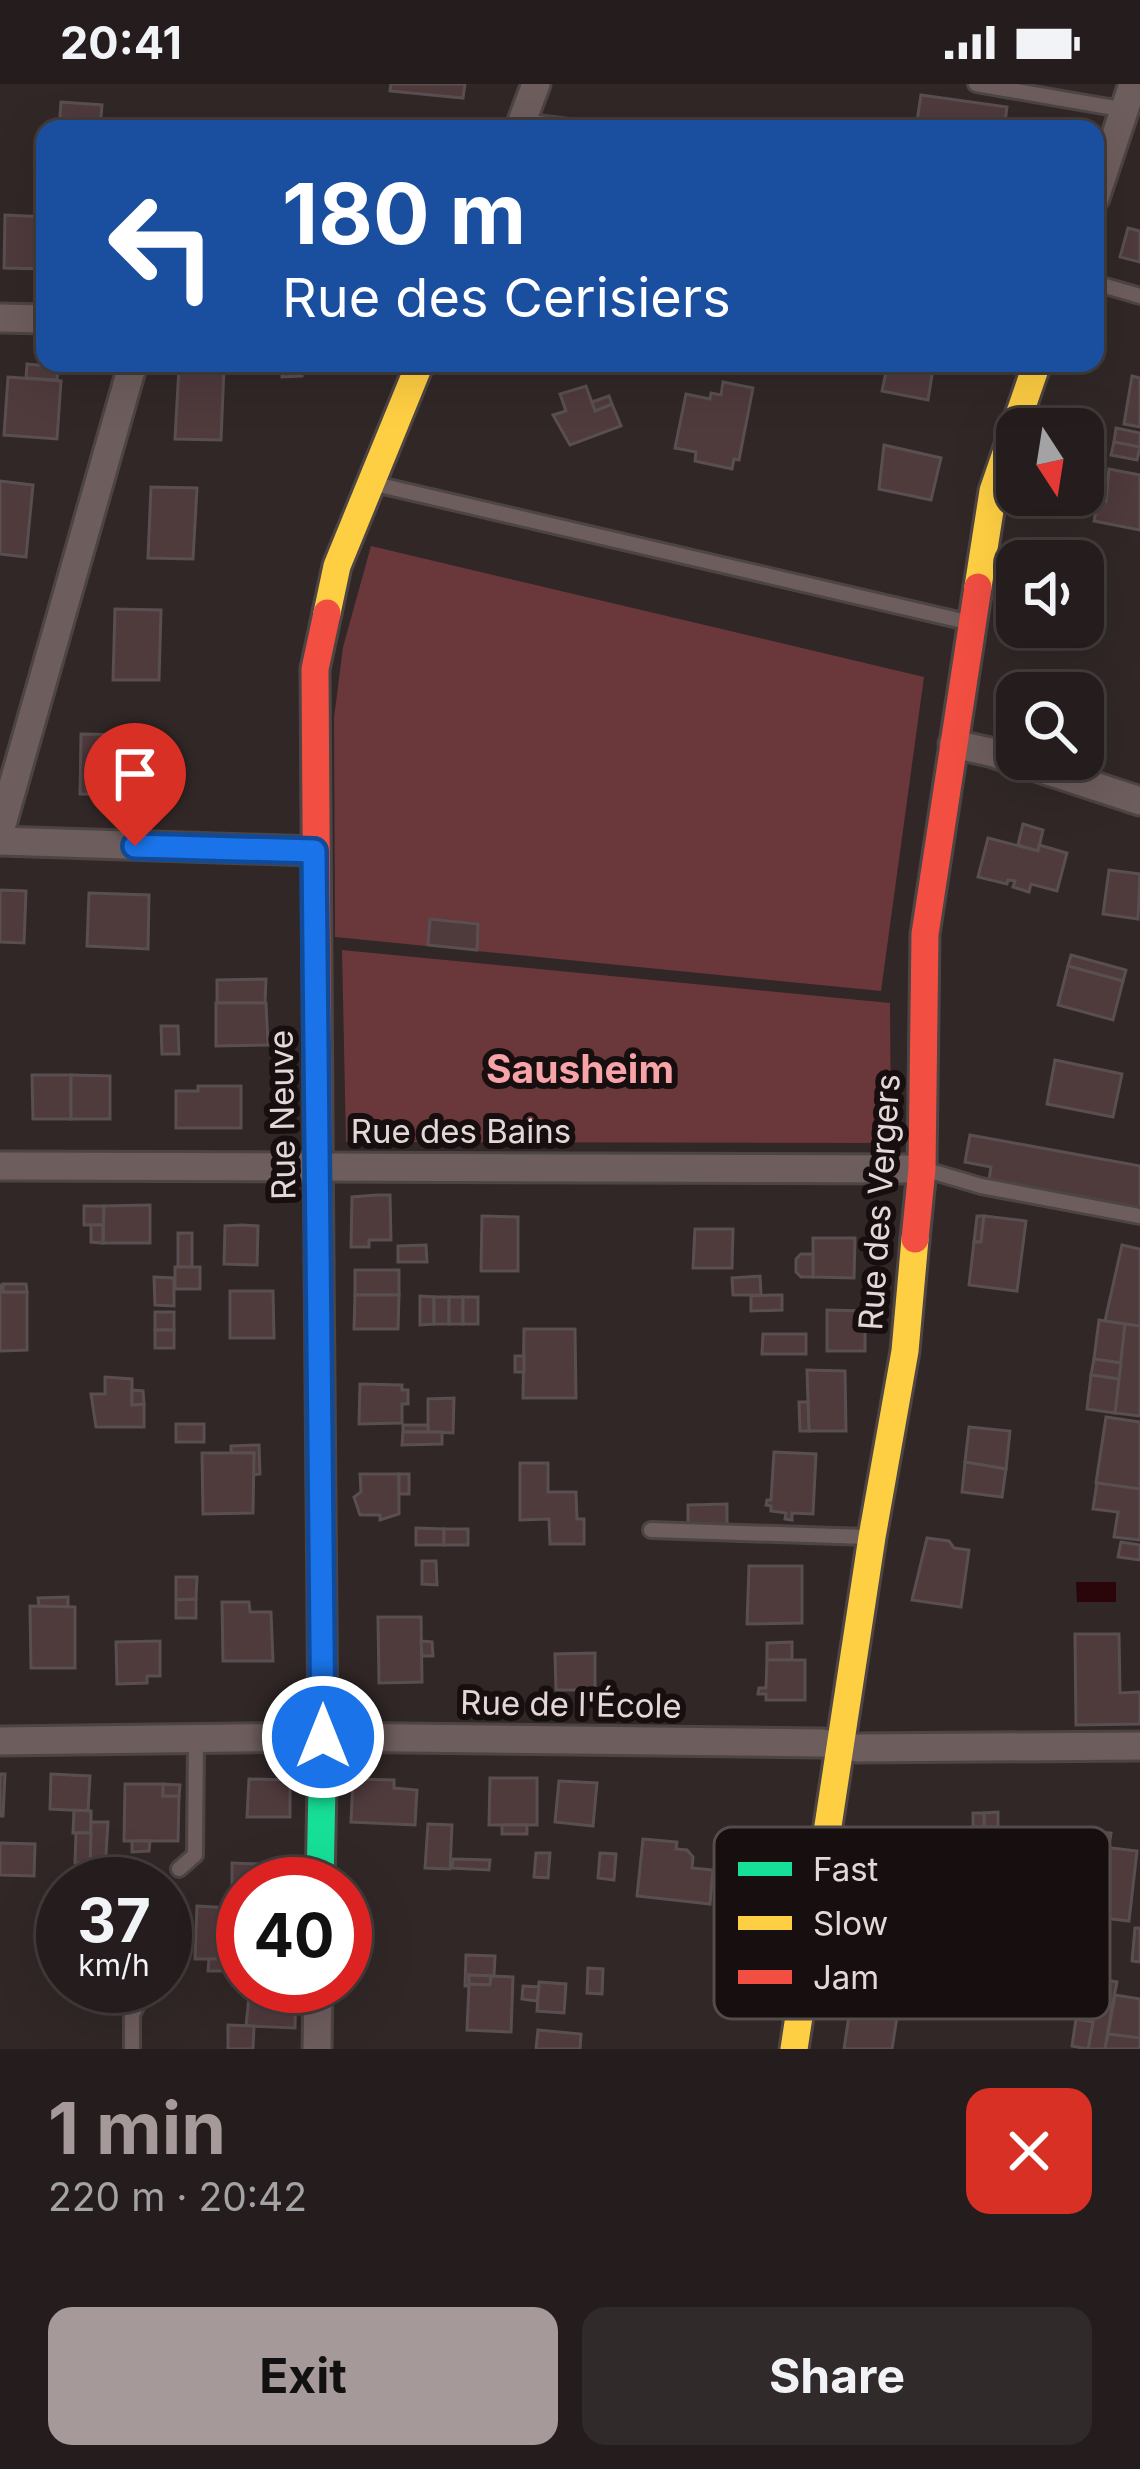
<!DOCTYPE html>
<html lang="en">
<head>
<meta charset="utf-8">
<style>
  :root { --surface:#251d1d; --page:#312a2a; --text:#f1f3f6; --muted:#a3a2a4; --line:#423b3b; --accent:#a59999 }
  body { margin:0; font-family:Inter,sans-serif; background:var(--page); color:var(--text); height:100vh; display:flex; flex-direction:column; font-size:45px; white-space:nowrap }
  * { box-sizing:border-box; margin:0 }
  p { font-size:39px; color:var(--muted) }
  .icon { flex:none; width:66px; height:66px; fill:none; stroke:currentColor; stroke-width:2; stroke-linecap:round; stroke-linejoin:round }
  .map { position:relative; height:1965px; overflow:hidden }
  .sheet { display:flex; flex-direction:column; background:var(--surface); flex:1 }
  .sheet>* { flex:none }
  .banner { position:absolute; left:36px; top:36px; width:1068px; height:252px; border-radius:24px; box-shadow:0 12px 48px #0002,0 0 0 3px var(--line); background:#1a4fa0; color:#fff; overflow:hidden }
  .needle { width:78px; rotate:168deg }
  .fabs { position:absolute; left:996px; top:324px; display:grid; gap:24px }
  .fabs a { display:grid; place-items:center; width:108px; height:108px; border-radius:24px; background:var(--surface); box-shadow:0 12px 48px #0002,0 0 0 3px var(--line); font-size:60px }
  .speed { position:absolute; left:36px; top:1773px; display:flex; gap:24px; font-size:60px; font-weight:700; text-align:center }
  .speed>* { display:grid; place-content:center; width:156px; height:156px; border-radius:50%; background:var(--surface); box-shadow:0 12px 48px #0002,0 0 0 3px var(--line); line-height:1 }
  .speed small { font-size:30px; font-weight:400 }
  .speed .limit { border:18px solid #d22; background:#fff; color:#111 }
  .pin { position:absolute; display:grid; place-items:center; width:102px; height:102px; color:#fff; margin:-123px -51px; border-radius:50% 50% 50% 0; rotate:-45deg; box-shadow:0 0 12px #0007 }
  .pin .icon { rotate:45deg }
  .me { position:absolute; width:132px; margin:-66px; rotate:0deg; stroke-linejoin:round; filter:drop-shadow(0 0 9px #0008) }
  .turn { display:flex; align-items:center; gap:42px; height:252px; padding:0 48px; font-size:54px }
  .turn .icon { width:156px; height:156px; stroke-width:2.5 }
  .turn b { display:block; font-size:84px; line-height:102px }
  .round { display:grid; place-items:center; flex:none; width:126px; height:126px; border-radius:24px; background:var(--page) }
  .summary { display:flex; align-items:center; justify-content:space-between; height:204px; padding:0 48px }
  h1 { font-size:72px; font-weight:700; line-height:90px; color:var(--accent) }
  .cta { display:flex; gap:24px; margin-top:auto; padding:24px 48px }
  .cta a { flex:1; height:138px; border-radius:24px; background:var(--accent); color:#111; font-size:48px; font-weight:700; line-height:138px; text-align:center }
  .cta a+a { background:var(--page); color:var(--text) }
  .status { display:flex; justify-content:space-between; align-items:center; height:84px; padding:0 60px; background:var(--surface); direction:ltr }
  .status svg { height:33px; fill:currentColor }
  .map>svg:first-child { display:block }
  .green { fill:#6a373b }
  .water { fill:#2a050a }
  .building { fill:#4f3a3c; stroke:#594f50; stroke-width:3 }
  .lines { fill:none; stroke-linecap:round; stroke-linejoin:round }
  .lane-casing { stroke:#4d4444; stroke-width:20 }
  .street-casing { stroke:#4d4444; stroke-width:33 }
  .fast-casing { stroke:#4d4444; stroke-width:33 }
  .slow-casing { stroke:#4d4444; stroke-width:33 }
  .jam-casing { stroke:#4d4444; stroke-width:33 }
  .lane { stroke:#6e5d5d; stroke-width:14 }
  .street { stroke:#6e5d5d; stroke-width:27 }
  .fast { stroke:#16e098; stroke-width:27 }
  .slow { stroke:#ffcf43; stroke-width:27 }
  .jam { stroke:#f24e42; stroke-width:27 }
  .route-casing { stroke:#114b97; stroke-width:30 }
  .route { stroke:#1a73e8; stroke-width:21 }
  .labels { text-anchor:middle; stroke-width:12; stroke-linejoin:round; paint-order:stroke }
  .street-label { font-size:33px; fill:#e4d7d7; stroke:#170f0f }
  .quarter-label { font-size:39px; font-weight:bold; fill:#f7a3a7; stroke:#170f0f }
  .key { fill:#170f0f; stroke:#544b4b; stroke-width:3 }
  .key-label { font-size:33px; fill:#e4d7d7 }
</style>
</head>
<body>
<div class="status"><b>20:41</b><svg viewBox="0 0 49 12"><path d="M0 12V9h3v3zM5 12V6h3v6zM10 12V3h3v9zM15 12V0h3v12zM26 1h20v11H26zM47 4h2v5h-2z"/></svg></div>
<div class="map">
<svg width="1140" height="1965" viewBox="0 0 1140 1965">
  <rect width="100%" height="100%" fill="#312727"/>
  <!-- green -->
  <g class="green">
    <path d="M371,462l553,131 -43,314 -546,-54 -1,-219 9,-71z"/>
    <path d="M342,866l548,53 1,140 -545,-1z"/>
  </g>
  <!-- water -->
  <path class="water" d="M1076,1498h40v20h-39z"/>
  <!-- building -->
  <g class="building">
    <path d="M391,0h74l-2,14 -73,-7z"/>
    <path d="M921,11l86,12 -3,22 -87,-8z"/>
    <path d="M61,18l41,3 -2,24h-41z"/>
    <path d="M5,131l40,2v52l-41,-1z"/>
    <path d="M1128,144l12,3v31l-20,-5z"/>
    <path d="M283,279h19v13l-20,1z"/>
    <path d="M888,279h46l-6,37 -46,-9z"/>
    <path d="M27,280l31,3 -1,13 -31,-2z"/>
    <path d="M179,283l45,1 -3,72 -46,-1z"/>
    <path d="M1132,292l8,2v49l-16,-3z"/>
    <path d="M8,293l53,4 -4,58 -53,-4z"/>
    <path d="M723,298l30,6 -14,72 -5,-1 -2,10 -37,-8 1,-9 -21,-4 11,-54 24,5 1,-6 10,2z"/>
    <path d="M586,302l9,25 17,-7 9,22 -51,19 -17,-30 13,-4 -6,-17z"/>
    <path d="M609,312l3,8 -17,7 -3,-9z"/>
    <path d="M1116,344l24,5v14l-26,-5z"/>
    <path d="M1114,358l26,5 -3,13 -26,-5z"/>
    <path d="M884,361l57,13 -10,42 -52,-11z"/>
    <path d="M1109,385l31,6v55l-46,-9 4,-22 8,2z"/>
    <path d="M0,397l33,4 -7,72 -26,-3z"/>
    <path d="M151,403l46,1 -4,71 -45,-1z"/>
    <path d="M115,525l46,1 -2,70h-46z"/>
    <path d="M81,650l53,1 -1,60 -53,-1z"/>
    <path d="M1023,740l20,6 -5,21 -20,-6z"/>
    <path d="M988,754l50,13 1,-6 28,8 -10,38 -26,-7 -2,8 -16,-5 2,-6 -7,-1 -1,4 -29,-7z"/>
    <path d="M1109,786l31,4 -2,45 -35,-5z"/>
    <path d="M0,806l26,1 -2,52 -24,-1z"/>
    <path d="M89,809l60,2 -1,54 -61,-3z"/>
    <path d="M430,835l48,5 -1,26 -49,-5z"/>
    <path d="M1071,871l55,15 -3,11 -55,-15z"/>
    <path d="M1068,882l55,15 -10,39 -55,-15z"/>
    <path d="M266,895l-1,24h-48v-23z"/>
    <path d="M216,919h50l2,42 -52,1z"/>
    <path d="M161,942h17l1,28h-17z"/>
    <path d="M1055,976l67,14 -9,43 -66,-13z"/>
    <path d="M32,991h39v44h-38z"/>
    <path d="M71,991l39,1v43h-39z"/>
    <path d="M198,1002h43v42h-65v-37h22z"/>
    <path d="M970,1051l170,31v42l-151,-28 2,-13 -26,-5z"/>
    <path d="M377,1111h13l1,45h-22v7h-18l1,-50z"/>
    <path d="M150,1121v38h-47l1,-37z"/>
    <path d="M84,1122h20l-1,19h-19z"/>
    <path d="M482,1132l36,1v54h-37z"/>
    <path d="M977,1132h7l-3,26h-7z"/>
    <path d="M984,1132l42,5 -9,70 -48,-6 5,-43h7z"/>
    <path d="M91,1141h12v18l-12,-1z"/>
    <path d="M242,1141l16,1 -1,39 -33,-1 1,-38z"/>
    <path d="M695,1145h38l-1,39h-39z"/>
    <rect x="178" y="1149" width="14" height="34"/>
    <path d="M813,1154h42l-1,40 -41,-1z"/>
    <path d="M426,1161l1,17h-29v-16z"/>
    <path d="M1122,1161l18,4v77l-35,-5z"/>
    <path d="M801,1170h12v23h-12l-5,-5v-13z"/>
    <rect x="175" y="1183" width="25" height="22"/>
    <rect x="355" y="1186" width="44" height="25"/>
    <path d="M760,1192l1,19h-28l-1,-17z"/>
    <path d="M154,1193l20,1v28l-19,-1z"/>
    <path d="M0,1200l3,8h24v58l-27,1z"/>
    <path d="M3,1200h23l1,8h-24z"/>
    <path d="M230,1207h43l1,47h-44z"/>
    <path d="M355,1211h44l-1,34h-44z"/>
    <path d="M771,1211h11v15l-31,1v-15z"/>
    <path d="M420,1212l14,1v27l-14,1z"/>
    <rect x="434" y="1213" width="15" height="27"/>
    <rect x="449" y="1213" width="14" height="27"/>
    <rect x="463" y="1213" width="15" height="27"/>
    <path d="M827,1226l38,1v40h-38z"/>
    <rect x="155" y="1228" width="19" height="18"/>
    <path d="M1099,1236l26,4 -4,39 -27,-4z"/>
    <path d="M1125,1240l15,2v90l-25,-3z"/>
    <path d="M524,1245h51l1,69h-53z"/>
    <rect x="155" y="1246" width="19" height="18"/>
    <path d="M763,1250h43v20h-44z"/>
    <rect x="515" y="1272" width="9" height="16"/>
    <path d="M1094,1275l27,4 -2,16 -28,-4z"/>
    <path d="M807,1286l38,1 1,60h-37z"/>
    <path d="M1091,1291l28,4 -4,34 -28,-4z"/>
    <path d="M105,1293l27,2v26l12,-1v23h-48l-5,-33h14z"/>
    <path d="M360,1300l42,1v5h6v14h-6v19l-43,1z"/>
    <path d="M132,1306l11,1 1,13 -12,1z"/>
    <path d="M454,1314l-1,35 -25,-1v-33z"/>
    <path d="M799,1318h9l1,29h-9z"/>
    <path d="M1106,1333l34,5v67l-44,-6z"/>
    <rect x="176" y="1340" width="28" height="18"/>
    <rect x="403" y="1341" width="25" height="7"/>
    <path d="M969,1343l41,4 -4,38 -41,-7z"/>
    <path d="M403,1348h39v12l-40,1z"/>
    <path d="M259,1361l1,29 -7,1 1,-22h-23v-7z"/>
    <path d="M774,1368l42,2 -3,60 -21,-1v7l-7,-1 1,-6 -15,-2v-5l-5,-1 1,-5h4z"/>
    <path d="M202,1369h52l-1,60 -50,1z"/>
    <path d="M965,1378l41,7 -4,28 -40,-5z"/>
    <path d="M520,1379h28v29h28l1,27h7v25h-34l-1,-25 -29,1z"/>
    <path d="M360,1390h39v40l-19,6v-5h-20l-6,-18 7,-5z"/>
    <rect x="399" y="1390" width="10" height="20"/>
    <path d="M1097,1399l43,6v51l-26,-3 4,-25 -25,-3z"/>
    <path d="M727,1420v21h-39v-20z"/>
    <path d="M416,1444l28,1v16h-28z"/>
    <rect x="444" y="1445" width="24" height="16"/>
    <path d="M927,1454l22,3 5,7 15,2 -8,57 -49,-7z"/>
    <path d="M1121,1458l19,3v15l-22,-3z"/>
    <path d="M422,1477h14l1,24 -15,-1z"/>
    <path d="M749,1482h53v57l-55,1z"/>
    <path d="M176,1493h21l-1,22 -20,1z"/>
    <path d="M68,1513v10l-29,-1 -1,-8z"/>
    <path d="M196,1515v19h-20v-18z"/>
    <path d="M222,1518h27l1,10h21l2,49h-50z"/>
    <path d="M30,1522l45,1v61h-44z"/>
    <path d="M378,1533h43l1,65 -43,1z"/>
    <path d="M1075,1550h44l1,59 20,-1v32l-64,1z"/>
    <path d="M160,1557v35h-13v7l-30,1 -1,-42z"/>
    <path d="M421,1557l11,1 1,14h-11z"/>
    <path d="M792,1558v18h-25v-17z"/>
    <path d="M595,1569v37h-39l-1,-36z"/>
    <path d="M767,1576h38v40h-39v-6h-8l1,-6h7z"/>
    <path d="M0,1690h5l-2,42h-3z"/>
    <path d="M51,1690l39,2 -2,35 -38,-2z"/>
    <path d="M490,1694h47v47h-48z"/>
    <path d="M249,1695l41,1v37h-43z"/>
    <path d="M353,1695l41,1v8l23,2 -2,35 -64,-3z"/>
    <path d="M559,1697l38,2 -4,43 -38,-4z"/>
    <path d="M125,1700h38v12h16l-1,45h-54z"/>
    <path d="M163,1700l17,1 -1,11h-16z"/>
    <path d="M74,1726l17,1v22h-18z"/>
    <path d="M998,1728v15h-14v-14z"/>
    <rect x="973" y="1729" width="11" height="14"/>
    <path d="M91,1738h17l-3,49 -15,-1z"/>
    <path d="M428,1740l24,1 -2,44 -25,-1z"/>
    <rect x="502" y="1741" width="25" height="9"/>
    <path d="M1098,1748l13,1 -2,14 -12,-1z"/>
    <path d="M76,1749h15l-1,30h-15z"/>
    <path d="M643,1755l34,3 -1,7 11,1 6,7 -1,11 21,2 -3,34 -73,-8z"/>
    <path d="M132,1757h18l-1,10 -17,1z"/>
    <path d="M0,1759l35,1 -1,32 -34,-1z"/>
    <path d="M1095,1762l42,5 -8,70 -43,-5z"/>
    <path d="M536,1769h14l-2,25 -14,-1z"/>
    <path d="M600,1769l16,1 -2,26 -16,-2z"/>
    <path d="M453,1775l37,1 -1,10 -37,-2z"/>
    <path d="M232,1779l26,1 -1,20 -25,3z"/>
    <path d="M92,1786l38,2v12h-38z"/>
    <path d="M197,1822l34,2 -2,51h-34z"/>
    <path d="M1135,1844h5v34l-8,-1z"/>
    <path d="M58,1860h5v33h-6z"/>
    <path d="M466,1871l29,1 -1,20 -25,-1v11h-4z"/>
    <path d="M209,1875h20v12h-21z"/>
    <path d="M588,1884l15,1 -1,25 -15,-1z"/>
    <path d="M469,1891l22,1 -1,9 -21,-1z"/>
    <path d="M491,1892l22,1 -2,55 -44,-2 2,-46 21,1z"/>
    <path d="M1095,1894l22,4 -5,25 -21,-3z"/>
    <path d="M539,1898l27,2 -2,29 -27,-2z"/>
    <path d="M250,1902h46l-1,42 -49,-2z"/>
    <path d="M523,1902l16,1 -2,14 -15,-2z"/>
    <path d="M1115,1911l25,4v39l-32,-4z"/>
    <path d="M1096,1921l16,2 -7,42h-17z"/>
    <path d="M850,1925l47,8 -5,32h-48z"/>
    <path d="M1076,1935l17,3 -5,27 -16,-3z"/>
    <path d="M228,1941l26,1 -1,23h-25z"/>
    <path d="M538,1946l43,4 -1,15h-44z"/>
    <path d="M1108,1950l32,4v11h-35z"/>
  </g>
  <g class="lines">
    <defs>
      <g id="lane">
        <path d="M976,0l150,26"/>
        <path d="M522,37l62,8"/>
        <path d="M1095,199l45,13"/>
        <path d="M375,400l592,138"/>
        <path d="M927,1086l54,16 159,30"/>
        <path d="M651,1446l216,7"/>
        <path d="M179,1785l16,-14 1,-116"/>
        <path d="M132,1965v-34l14,-29"/>
      </g>
      <g id="street">
        <path d="M519,45l17,-45"/>
        <path d="M1095,114l38,-114"/>
        <path d="M0,234l45,1"/>
        <path d="M953,660l37,8 150,49"/>
        <path d="M0,747l133,-468"/>
        <path d="M0,757l314,10"/>
        <path d="M0,1082l922,3"/>
        <path d="M0,1657l323,-4 499,6 35,5 283,-2"/>
        <path d="M317,1965l1,-63"/>
      </g>
      <path id="fast" d="M319,1177l4,476 -3,147"/>
      <g id="slow">
        <path d="M978,503l15,-96 44,-128"/>
        <path d="M327,529l10,-47 83,-203"/>
        <path d="M794,1965l78,-512 33,-186 10,-112"/>
      </g>
      <g id="jam">
        <path d="M915,1155l7,-70 3,-235 53,-347"/>
        <path d="M319,1177l-4,-592 12,-56"/>
      </g>
    </defs>
    <!-- lane casing -->
    <use href="#lane" class="lane-casing"/>
    <!-- street casing -->
    <use href="#street" class="street-casing"/>
    <!-- fast casing -->
    <use href="#fast" class="fast-casing"/>
    <!-- slow casing -->
    <use href="#slow" class="slow-casing"/>
    <!-- jam casing -->
    <use href="#jam" class="jam-casing"/>
    <!-- lane -->
    <use href="#lane" class="lane"/>
    <!-- street -->
    <use href="#street" class="street"/>
    <!-- fast -->
    <use href="#fast" class="fast"/>
    <!-- slow -->
    <use href="#slow" class="slow"/>
    <!-- jam -->
    <use href="#jam" class="jam"/>
  </g>
  <g class="lines">
    <defs>
      <path id="route" d="M135,762l179,5 9,886"/>
    </defs>
    <!-- route casing -->
    <use href="#route" class="route-casing"/>
    <!-- route -->
    <use href="#route" class="route"/>
  </g>
  <g class="labels">
    <!-- street labels -->
    <g class="street-label">
      <text transform="translate(282 1031) rotate(-91)" y="12">Rue Neuve</text>
      <text x="461" y="1059">Rue des Bains</text>
      <text transform="translate(879 1118) rotate(-86)" y="12">Rue des Vergers</text>
      <text transform="translate(571 1620) rotate(1)" y="12">Rue de l'École</text>
    </g>
    <!-- quarter labels -->
    <g class="quarter-label">
      <text x="580" y="999">Sausheim</text>
    </g>
  </g>
  <!-- legend -->
  <rect x="714" y="1743" width="396" height="192" rx="18" class="key"/>
  <rect x="738" y="1778" width="54" height="14" fill="#16e098"/>
  <rect x="738" y="1832" width="54" height="14" fill="#ffcf43"/>
  <rect x="738" y="1886" width="54" height="14" fill="#f24e42"/>
  <g class="key-label">
    <text x="813" y="1797">Fast</text>
    <text x="813" y="1851">Slow</text>
    <text x="813" y="1905">Jam</text>
  </g>
</svg>
<div class="fabs">
<a><svg class="needle" viewBox="-14 -14 28 28"><path d="M0-13l5 13h-10z" fill="#e53935"/><path d="M0 13l5-13h-10z" fill="#a3a2a4"/></svg></a>
<a><svg class="icon" aria-label="sound" viewBox="0 0 24 24"><path d="M4 9h4l5-4v14l-5-4H4zM17 9q2 3 0 6"/></svg></a>
<a><svg class="icon" aria-label="search" viewBox="0 0 24 24"><circle cx="10" cy="10" r="6"/><path d="M15 15l6 6"/></svg></a>
</div>
<div class="speed"><div>37<small>km/h</small></div><div class="limit">40</div></div>
<div class="pin" style="left:135px;top:762px;background:#d93025"><svg class="icon" aria-label="arrive" viewBox="0 0 24 24"><path d="M6 21V4h12l-3 4 3 4H6"/></svg></div>
<svg class="me" style="left:323px;top:1653px" viewBox="-20 -20 40 40"><circle r="17" fill="#1a73e8" stroke="#fff" stroke-width="3"/><path d="M0-11L8 9 0 5-8 9z" fill="#fff"/></svg>
<div class="banner">
<div class="turn"><svg class="icon" aria-label="left" viewBox="0 0 24 24"><path d="M17 20v-9H6M10 6l-5 5 5 5"/></svg><div><b>180 m</b>Rue des Cerisiers</div></div>
</div>
</div>
<section class="sheet">
<div class="summary"><div><h1>1 min</h1><p>220 m · 20:42</p></div><a class="round" style="background:#d93025;color:#fff"><svg class="icon" aria-label="close" viewBox="0 0 24 24"><path d="M6 6l12 12M18 6L6 18"/></svg></a></div>
<div class="cta"><a>Exit</a><a>Share</a></div>
</section>
</body>
</html>
